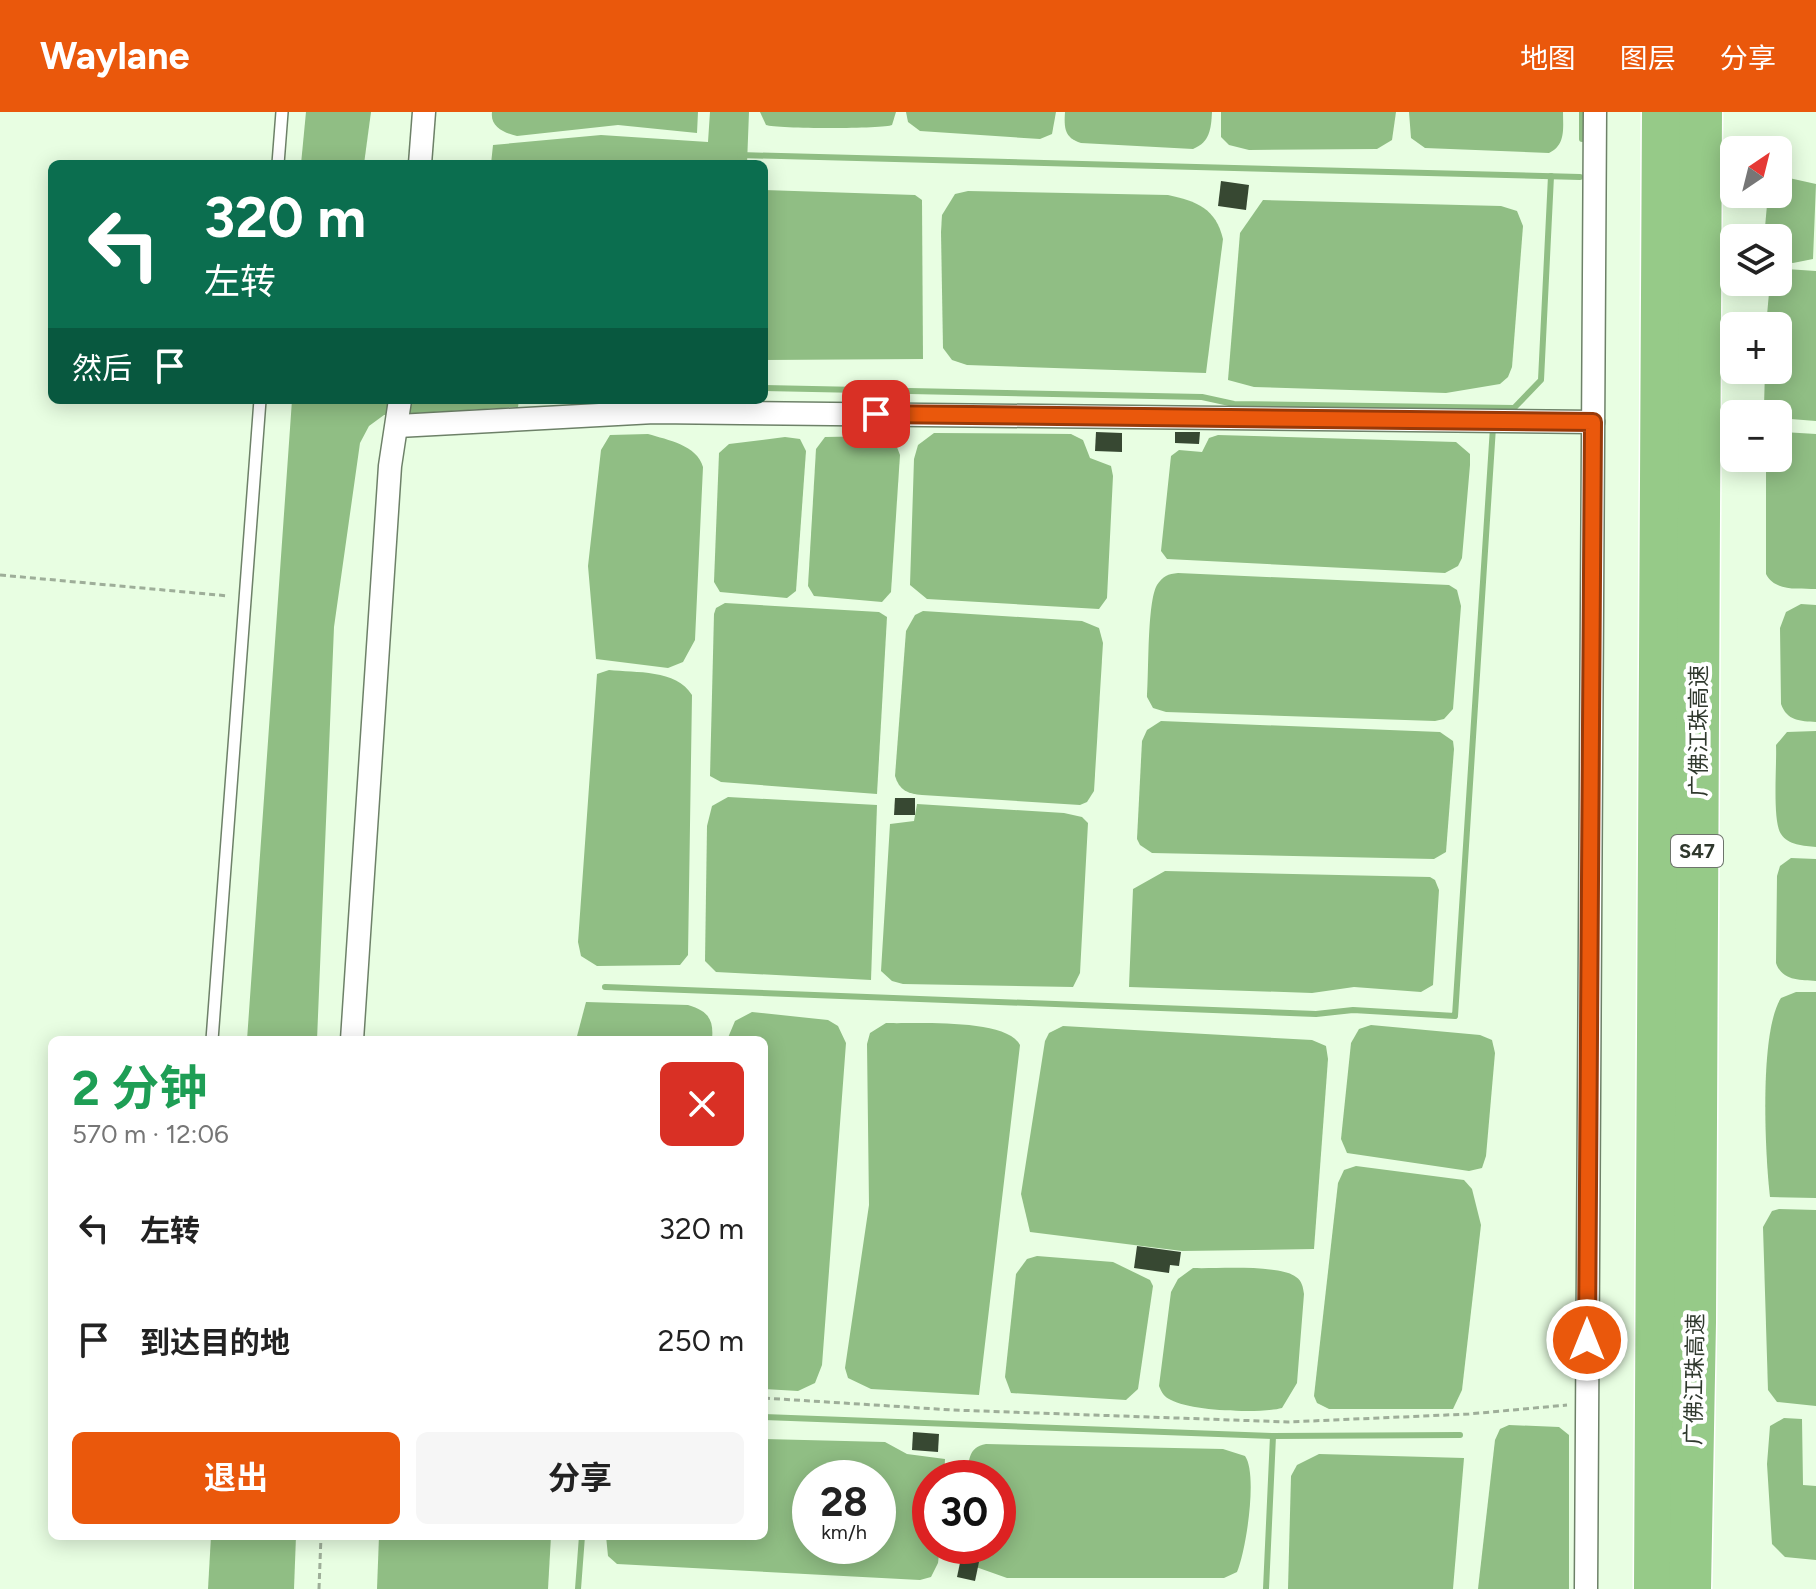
<!DOCTYPE html>
<html lang="zh">
<head>
<meta charset="utf-8">
<style>
  :root { --surface:#fff; --page:#f6f6f6; --text:#222; --muted:#767676; --accent:#ea580c }
  body { margin:0; font-family:Figtree,"Noto Sans SC",sans-serif; background:var(--page); color:var(--text); height:100vh; display:flex; flex-direction:column; font-size:30px; white-space:nowrap }
  * { box-sizing:border-box; margin:0 }
  p { font-size:26px; color:var(--muted) }
  .icon { flex:none; width:44px; height:44px; fill:none; stroke:currentColor; stroke-width:2; stroke-linecap:round; stroke-linejoin:round }
  .map { position:relative; flex:1; overflow:hidden }
  .details { position:absolute; left:48px; top:924px; width:720px; height:504px; display:flex; flex-direction:column; background:var(--surface); border-radius:12px; box-shadow:0 4px 20px #0003 }
  .details>* { flex:none }
  .guide { position:absolute; left:48px; top:48px; width:720px; height:244px; border-radius:12px; box-shadow:0 4px 20px #0003; background:#0b6e4f; color:#fff; overflow:hidden }
  .needle { width:52px; rotate:35deg }
  .fabs { position:absolute; left:1720px; top:24px; display:grid; gap:16px }
  .fabs a { display:grid; place-items:center; width:72px; height:72px; border-radius:12px; background:var(--surface); box-shadow:0 4px 20px #0003; font-size:40px }
  .speed { position:absolute; left:792px; top:1348px; display:flex; gap:16px; font-size:40px; font-weight:700; text-align:center }
  .speed>* { display:grid; place-content:center; width:104px; height:104px; border-radius:50%; background:var(--surface); box-shadow:0 4px 20px #0003; line-height:1 }
  .speed small { font-size:20px; font-weight:400 }
  .speed .limit { border:12px solid #d22; background:#fff; color:#111 }
  .pin { position:absolute; display:grid; place-items:center; width:68px; height:68px; color:#fff; margin:-34px; border-radius:16px; box-shadow:0 4px 12px #0006 }
  .me { position:absolute; width:88px; margin:-44px; rotate:0deg; stroke-linejoin:round; filter:drop-shadow(0 0 6px #0008) }
  .turn { display:flex; align-items:center; gap:28px; height:168px; padding:0 24px; font-size:36px }
  .turn .icon { width:104px; height:104px; stroke-width:2.5 }
  .turn b { display:block; font-size:56px; line-height:68px }
  .then { display:flex; align-items:center; height:76px; padding:0 24px; background:#0003; gap:16px; font-size:30px }
  .round { display:grid; place-items:center; flex:none; width:84px; height:84px; border-radius:12px; background:var(--page) }
  .summary { display:flex; align-items:center; justify-content:space-between; height:136px; padding:0 24px }
  h1 { font-size:48px; font-weight:700; line-height:60px; color:#1e9e55 }
  .primary-button { display:flex; gap:16px; margin-top:auto; padding:16px 24px }
  .primary-button a { flex:1; height:92px; border-radius:12px; background:var(--accent); color:#fff; font-size:32px; font-weight:700; line-height:92px; text-align:center }
  .primary-button a+a { background:var(--page); color:var(--text) }
  ul { padding:0; list-style:none }
  li { display:flex; align-items:center; gap:24px; height:112px; padding:0 24px }
  li div { flex:1 }
  li b { display:block; font-size:30px }
  li em { font-style:normal }
  header { display:flex; align-items:center; gap:48px; box-sizing:border-box; height:112px; padding:0 40px; background:var(--accent); color:#fff }
  header strong { font-size:38px }
  nav { display:flex; gap:44px; margin-inline-start:auto; font-size:28px }
  .map>svg:first-child { display:block }
  .water { fill:#90be84; fill-rule:evenodd }
  .lines { fill:none; stroke-linecap:round; stroke-linejoin:round }
  .stream { stroke:#90be84; stroke-width:6 }
  .building { fill:#374832 }
  .lane-casing { stroke:#6d8168; stroke-width:14 }
  .street-casing { stroke:#6d8168; stroke-width:25 }
  .highway-casing { stroke:#fff; stroke-width:45 }
  .path { stroke:#9eae99; stroke-width:3; stroke-dasharray:6 4; stroke-linecap:butt }
  .lane { stroke:#fff; stroke-width:11 }
  .street { stroke:#fff; stroke-width:22 }
  .highway { stroke:#96ca88; stroke-width:42 }
  .route-casing { stroke:#983908; stroke-width:20 }
  .route { stroke:#ea580c; stroke-width:14 }
  .labels { text-anchor:middle; stroke-width:8; stroke-linejoin:round; paint-order:stroke }
  .shield { fill:#fff; stroke:#6d746c; stroke-width:2 }
  .shield-label { font-size:20px; font-weight:bold; fill:#2f382d }
  .street-label { font-size:22px; fill:#2f382d; stroke:#fff }
</style>
</head>
<body>
<header>
<strong>Waylane</strong>
<nav><a>地图</a><a>图层</a><a>分享</a></nav>
</header>
<div class="map">
<svg width="1816" height="1477" viewBox="0 0 1816 1477">
  <rect width="100%" height="100%" fill="#e8fee2"/>
  <!-- water -->
  <g class="water">
    <path d="M306,0h65l-7,52h-63z"/>
    <path d="M492,0h206l-1,21 -79,-8 -101,11c-13,-3 -27,-9 -25,-24z"/>
    <path d="M710,0h39l-2,52h-256l2,-19 108,-10 107,7z"/>
    <path d="M760,0h136l-4,13c-7,4 -116,4 -126,0z"/>
    <path d="M906,0h150l-4,22 -12,5 -120,-8 -12,-9z"/>
    <path d="M1065,0h147c-1,17 -2,30 -19,37l-112,-6c-17,-5 -17,-16 -16,-31z"/>
    <path d="M1221,0h175l-4,28 -15,9 -128,1 -20,-5 -8,-8z"/>
    <path d="M1409,0h154c0,16 3,33 -14,41l-124,-5 -14,-10z"/>
    <path d="M1789,66l27,6 -3,75 -20,4 -15,-2v-23h-14l4,-44h10v-14z"/>
    <path d="M764,78l151,5 7,5 1,159 -159,1z"/>
    <path d="M968,79l200,4c29,6 48,14 55,44l-17,134 -239,-8 -15,-5 -9,-12 -2,-116 1,-17 13,-21z"/>
    <path d="M1263,88l238,6 16,5 6,15 -11,141 -4,10 -8,7 -54,9 -192,-6 -26,-7 12,-147z"/>
    <path d="M1786,157l30,2v150l-38,-3v-4h-10l-4,-7 1,-37h13v-44h-12l4,-44h8v-9z"/>
    <path d="M292,288h227l-1,7 -134,8 -15,11 -9,17 -26,184 -17,413h-70z"/>
    <path d="M1783,320l33,2v155c-17,-1 -41,3 -50,-15v-116h12v-24z"/>
    <path d="M934,321l137,1 12,6 7,18 21,8 2,10 -6,122 -8,11 -172,-10 -17,-14 4,-126 4,-14z"/>
    <path d="M648,322c20,6 49,11 55,33l-8,173 -12,22 -15,6 -72,-9 -8,-93 13,-116 9,-15z"/>
    <path d="M1218,323l238,7 14,12v11l-8,93 -4,8 -13,7 -278,-14 -6,-8 10,-95 8,-6 23,2 7,-14z"/>
    <path d="M880,324l15,6 5,13 -9,137 -9,10 -68,-6 -6,-10 8,-137 9,-12z"/>
    <path d="M785,325l15,2 6,12 -10,140 -9,7 -67,-6 -6,-10 5,-129 10,-9z"/>
    <path d="M1178,461l271,12 8,5 4,16 -8,103 -9,10 -9,2 -269,-9 -13,-4 -6,-11c2,-23 0,-95 10,-112 6,-9 11,-11 21,-12z"/>
    <path d="M725,491l154,9 8,5 -10,177 -156,-12 -11,-6 4,-162 2,-6z"/>
    <path d="M1801,492l15,1v117c-16,-1 -29,-1 -35,-18l-1,-76 6,-16z"/>
    <path d="M923,499l159,10 17,7 4,15 -9,148 -7,11 -7,3 -158,-10c-14,-1 -23,-5 -27,-19l11,-145 9,-16z"/>
    <path d="M609,558c27,3 67,-1 83,25l-4,260 -8,10 -83,1 -16,-10 -3,-14 19,-268z"/>
    <path d="M1161,609l279,11 13,9 1,8 -8,103 -12,7 -282,-6 -12,-8 -3,-6 5,-98 5,-11z"/>
    <path d="M1816,619v116c-12,-1 -28,-2 -35,-13 -9,-13 -4,-70 -5,-89l11,-13z"/>
    <path d="M728,685l149,8 -6,175 -155,-8 -11,-11 2,-135 5,-20z"/>
    <path d="M917,692l147,9 18,4 6,6 -8,150 -7,14 -170,-3 -11,-3 -11,-10 9,-147 24,-3z"/>
    <path d="M1791,746l25,1v122c-16,-1 -34,0 -40,-18l1,-87 3,-10z"/>
    <path d="M1165,759l265,6 5,3 4,10 -6,95 -12,7 -67,-5 -42,6 -183,-6 4,-98z"/>
    <path d="M1796,880h20v206l-46,-1c-5,-42 -11,-165 11,-199z"/>
    <path d="M586,890l102,3c20,6 26,14 24,35h-136z"/>
    <path d="M752,900l76,8 10,6 8,17 -24,322 -7,18 -17,8 -34,-2v-349h-37l8,-19z"/>
    <path d="M886,911c30,1 120,-5 134,22l-41,350 -108,-6 -23,-11 -3,-10 24,-163 -2,-161 3,-11z"/>
    <path d="M1371,913l109,10 12,5 3,13 -9,103 -4,12 -13,3 -122,-18 -6,-14 10,-96 8,-14z"/>
    <path d="M1063,914l249,14 14,6 2,13 -14,190 -132,2 -152,-19 -9,-38 24,-153 4,-8z"/>
    <path d="M1356,1054l108,14 8,9 9,36 -19,165 -9,19h-124l-12,-6 -3,-7 24,-213 6,-13z"/>
    <path d="M1779,1097l37,1v196l-39,-4 -9,-12 -5,-163 9,-16z"/>
    <path d="M1037,1144l76,6 37,18 3,6 -15,103 -12,11 -115,-7 -6,-16 11,-103 11,-15z"/>
    <path d="M1193,1156c23,1 87,-4 103,9 6,4 7,10 8,17l-7,89 -15,25c-22,6 -91,3 -111,-8 -7,-3 -9,-7 -12,-14l12,-94 7,-13z"/>
    <path d="M1784,1306l18,1 1,66 13,1v74l-31,-3 -13,-13 -5,-80 3,-38z"/>
    <path d="M1509,1313l50,2 10,8v154h-91l17,-149 5,-11z"/>
    <path d="M764,1327l121,3 22,12 38,5 -1,19h-14v68h10l-2,17 -7,14 -11,3 -303,-16 -9,-8 -2,-20h158zM810,1366h68v68h-68z"/>
    <path d="M986,1332l237,5 22,7c13,18 1,95 -8,116l-13,6h-217l-31,-11 -14,-21h36v-68h-31c2,-15 0,-31 19,-34z"/>
    <path d="M1319,1342l145,4 -11,131h-165l3,-113 6,-11z"/>
    <path d="M211,1424h85l-2,53h-86z"/>
    <path d="M379,1424h172l-3,53h-171z"/>
  </g>
  <g class="lines">
    <!-- stream -->
    <g class="stream">
      <path d="M1582,27v-27"/>
      <path d="M740,43l840,22"/>
      <path d="M764,276l438,9 32,7 280,4 27,-28 10,-204"/>
      <path d="M605,875l711,27 37,-4 102,6 38,-589"/>
      <path d="M764,1305l509,19 187,-1"/>
      <path d="M578,1477l4,-53"/>
      <path d="M1266,1477l7,-153"/>
    </g>
  </g>
  <!-- building -->
  <g class="building">
    <path d="M1221,69l28,4 -3,25 -28,-4z"/>
    <path d="M1096,320l26,1v19l-27,-1z"/>
    <path d="M1175,320h25l-1,12 -24,-1z"/>
    <path d="M895,686h20v17h-21z"/>
    <path d="M1137,1134l44,6 -2,14 -9,-1 -1,8 -35,-5z"/>
    <path d="M913,1320l26,2 -1,18 -26,-2z"/>
    <path d="M961,1446l18,4 -4,19 -18,-4z"/>
  </g>
  <g class="lines">
    <defs>
      <g id="lane">
        <path d="M278,52l4,-52"/>
        <path d="M212,928l48,-640"/>
      </g>
      <g id="street">
        <path d="M420,52l4,-52"/>
        <path d="M398,314l256,-14 939,10"/>
        <path d="M352,928l38,-574 10,-66"/>
        <path d="M1586,1477l9,-1477"/>
      </g>
      <g id="highway">
        <path d="M1655,1477l8,-1477"/>
        <path d="M1690,1477l5,-267 6,-1210"/>
      </g>
    </defs>
    <!-- lane casing -->
    <use href="#lane" class="lane-casing"/>
    <!-- street casing -->
    <use href="#street" class="street-casing"/>
    <!-- highway casing -->
    <use href="#highway" class="highway-casing"/>
    <!-- path -->
    <g class="path">
      <path d="M0,463l229,21"/>
      <path d="M764,1286l189,12 335,12 181,-8 98,-9"/>
      <path d="M319,1477l2,-53"/>
    </g>
    <!-- lane -->
    <use href="#lane" class="lane"/>
    <!-- street -->
    <use href="#street" class="street"/>
    <!-- highway -->
    <use href="#highway" class="highway"/>
  </g>
  <g class="lines">
    <defs>
      <path id="route" d="M876,302l717,8 -6,918"/>
    </defs>
    <!-- route casing -->
    <use href="#route" class="route-casing"/>
    <!-- route -->
    <use href="#route" class="route"/>
  </g>
  <g class="labels">
    <!-- shield labels -->
    <rect class="shield" x="1671" y="723" width="52" height="32" rx="6"/>
    <g class="shield-label">
      <text x="1697" y="746">S47</text>
    </g>
    <!-- street labels -->
    <g class="street-label">
      <text transform="translate(1698 619) rotate(-90)" y="8">广佛江珠高速</text>
      <text transform="translate(1694 1267) rotate(-89)" y="8">广佛江珠高速</text>
    </g>
  </g>
</svg>
<div class="fabs">
<a><svg class="needle" viewBox="-14 -14 28 28"><path d="M0-13l5 13h-10z" fill="#e53935"/><path d="M0 13l5-13h-10z" fill="#767676"/></svg></a>
<a><svg class="icon" aria-label="layers" viewBox="0 0 24 24"><path d="M12 4l9 5-9 5-9-5zM3 14l9 5 9-5"/></svg></a>
<a>+</a>
<a>−</a>
</div>
<div class="speed"><div>28<small>km/h</small></div><div class="limit">30</div></div>
<div class="pin" style="left:876px;top:302px;background:#d93025"><svg class="icon" aria-label="arrive" viewBox="0 0 24 24"><path d="M6 21V4h12l-3 4 3 4H6"/></svg></div>
<svg class="me" style="left:1587px;top:1228px" viewBox="-20 -20 40 40"><circle r="17" fill="#ea580c" stroke="#fff" stroke-width="3"/><path d="M0-11L8 9 0 5-8 9z" fill="#fff"/></svg>
<div class="guide">
<div class="turn"><svg class="icon" aria-label="left" viewBox="0 0 24 24"><path d="M17 20v-9H6M10 6l-5 5 5 5"/></svg><div><b>320 m</b>左转</div></div>
<div class="then">然后<svg class="icon" aria-label="arrive" viewBox="0 0 24 24"><path d="M6 21V4h12l-3 4 3 4H6"/></svg></div>
</div>
<section class="details">
<div class="summary"><div><h1>2 分钟</h1><p>570 m · 12:06</p></div><a class="round" style="background:#d93025;color:#fff"><svg class="icon" aria-label="close" viewBox="0 0 24 24"><path d="M6 6l12 12M18 6L6 18"/></svg></a></div>
<ul>
<li><svg class="icon" aria-label="left" viewBox="0 0 24 24"><path d="M17 20v-9H6M10 6l-5 5 5 5"/></svg><div><b>左转</b></div><em>320 m</em></li>
<li><svg class="icon" aria-label="arrive" viewBox="0 0 24 24"><path d="M6 21V4h12l-3 4 3 4H6"/></svg><div><b>到达目的地</b></div><em>250 m</em></li>
</ul>
<div class="primary-button"><a>退出</a><a>分享</a></div>
</section>
</div>
</body>
</html>
